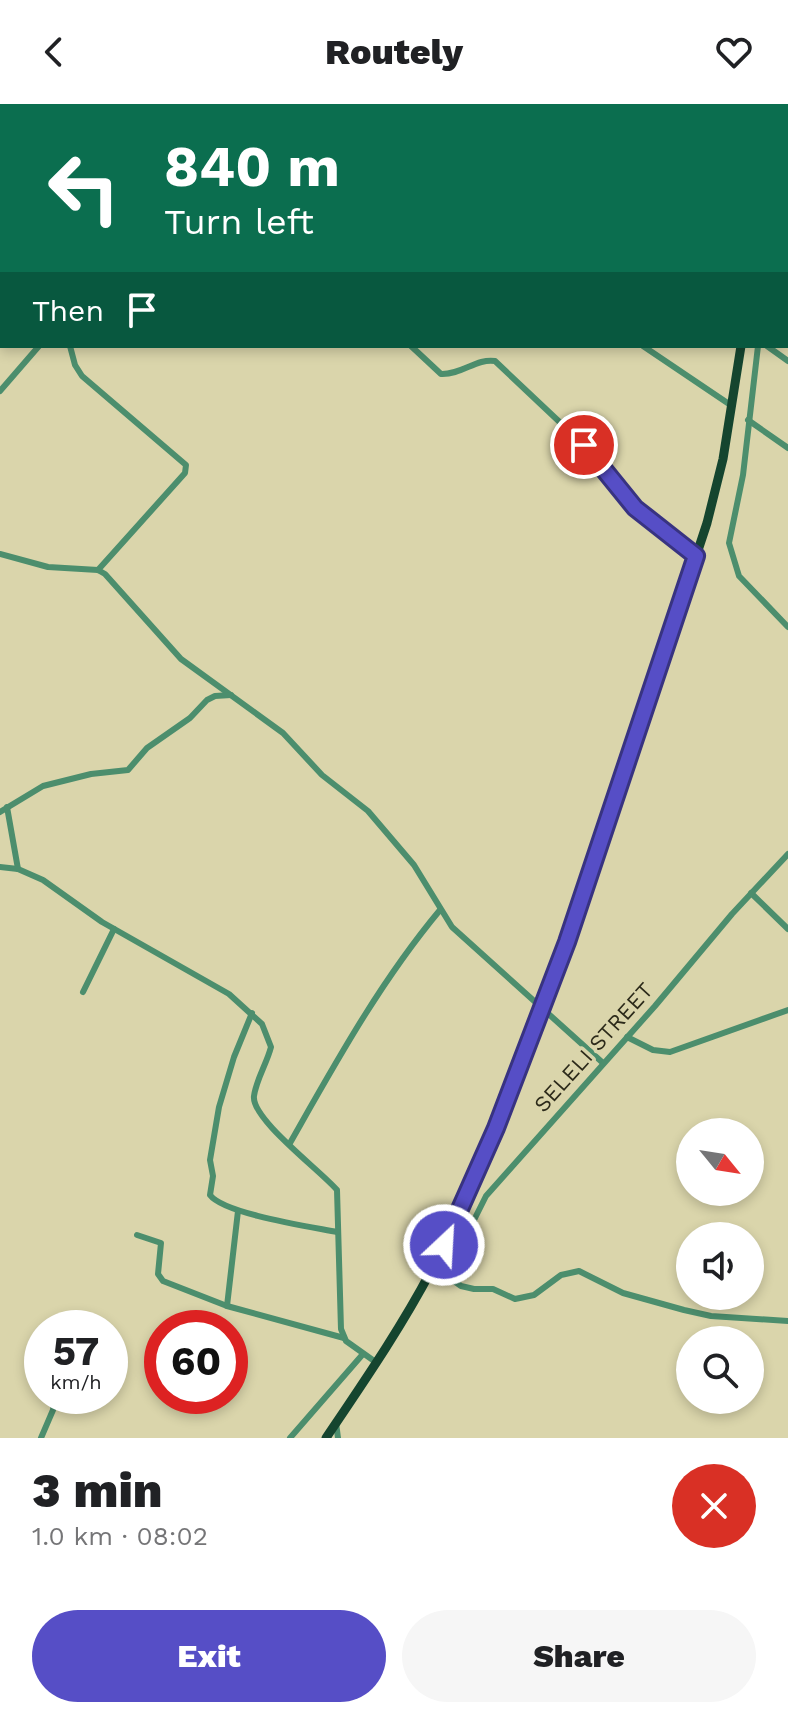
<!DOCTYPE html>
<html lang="en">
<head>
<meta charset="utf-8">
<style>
  :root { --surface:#fff; --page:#f6f6f6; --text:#202124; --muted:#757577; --accent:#564ec6 }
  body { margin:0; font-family:"Work Sans",sans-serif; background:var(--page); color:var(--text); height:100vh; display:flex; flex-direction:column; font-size:30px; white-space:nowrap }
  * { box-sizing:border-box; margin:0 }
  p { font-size:26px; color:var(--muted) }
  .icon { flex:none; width:44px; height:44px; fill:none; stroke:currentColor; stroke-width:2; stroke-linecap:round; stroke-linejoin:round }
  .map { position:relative; height:1334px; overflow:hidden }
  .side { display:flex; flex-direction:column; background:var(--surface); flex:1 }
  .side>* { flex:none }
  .hud { position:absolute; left:0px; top:0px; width:788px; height:244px; box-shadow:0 4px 12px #0003; background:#0b6e4f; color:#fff; overflow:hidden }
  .needle { width:52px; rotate:120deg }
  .fabs { position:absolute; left:676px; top:1014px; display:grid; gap:16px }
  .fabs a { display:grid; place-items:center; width:88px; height:88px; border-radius:50%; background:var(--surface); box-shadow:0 4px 12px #0003; font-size:40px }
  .speed { position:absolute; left:24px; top:1206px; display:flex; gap:16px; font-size:40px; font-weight:700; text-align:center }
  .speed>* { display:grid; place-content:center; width:104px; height:104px; border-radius:50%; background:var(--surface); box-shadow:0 4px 12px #0003; line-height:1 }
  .speed small { font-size:20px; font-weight:400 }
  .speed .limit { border:12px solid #d22; background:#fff; color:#111 }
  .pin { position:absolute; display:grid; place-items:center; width:68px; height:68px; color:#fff; margin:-34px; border:4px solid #fff; border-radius:50%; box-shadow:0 2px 8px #0007 }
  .me { position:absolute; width:88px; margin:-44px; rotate:25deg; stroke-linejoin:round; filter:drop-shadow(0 0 6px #0008) }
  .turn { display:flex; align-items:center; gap:28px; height:168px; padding:0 32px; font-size:36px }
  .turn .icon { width:104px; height:104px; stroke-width:2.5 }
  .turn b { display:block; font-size:56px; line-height:68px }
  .then { display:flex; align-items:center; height:76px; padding:0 32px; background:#0003; gap:16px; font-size:30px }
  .round { display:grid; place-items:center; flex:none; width:84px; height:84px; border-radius:42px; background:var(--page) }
  .summary { display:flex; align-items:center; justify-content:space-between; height:136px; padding:0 32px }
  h1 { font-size:48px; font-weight:800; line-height:60px }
  .primary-button { display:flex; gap:16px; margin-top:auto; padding:16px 32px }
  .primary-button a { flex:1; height:92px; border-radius:48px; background:var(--accent); color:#fff; font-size:32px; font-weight:800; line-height:92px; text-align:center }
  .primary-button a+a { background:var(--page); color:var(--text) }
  header { display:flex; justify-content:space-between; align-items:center; height:104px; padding:0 32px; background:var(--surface); font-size:36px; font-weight:800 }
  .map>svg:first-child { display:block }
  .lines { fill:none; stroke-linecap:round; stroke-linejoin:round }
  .minor { stroke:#4c8e6d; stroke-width:6 }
  .primary { stroke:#15452f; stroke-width:9 }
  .route-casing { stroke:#383381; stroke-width:20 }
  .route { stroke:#564ec6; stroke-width:14 }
  .labels { text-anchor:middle; stroke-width:7; stroke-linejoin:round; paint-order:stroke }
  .street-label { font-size:22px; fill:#2c2a1a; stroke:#dad5ab }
</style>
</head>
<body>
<header><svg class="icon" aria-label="back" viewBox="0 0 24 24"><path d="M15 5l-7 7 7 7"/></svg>Routely<svg class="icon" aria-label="heart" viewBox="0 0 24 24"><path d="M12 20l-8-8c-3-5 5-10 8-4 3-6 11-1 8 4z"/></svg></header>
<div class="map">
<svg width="788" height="1334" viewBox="0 0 788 1334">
  <rect width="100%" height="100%" fill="#dad5ab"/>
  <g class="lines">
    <!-- minor -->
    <g class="minor">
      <path d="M148,0l2,2"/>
      <path d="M431,0l3,2"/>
      <path d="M784,0v2"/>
      <path d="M60,2l3,-2"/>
      <path d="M127,2l2,-2"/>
      <path d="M0,3l2,3"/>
      <path d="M786,9l2,5"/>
      <path d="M0,113l2,2"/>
      <path d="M70,242l5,19 7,11 104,89 -1,8 -87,97"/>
      <path d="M411,242l30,28c20,1 36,-16 54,-13l89,84 51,63 61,48"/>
      <path d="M643,242l89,60"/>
      <path d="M758,242l-15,129 -14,68 10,33 49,51"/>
      <path d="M767,242l21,15"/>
      <path d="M0,287l39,-45"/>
      <path d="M748,316l40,28"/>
      <path d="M0,450l48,13 50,3 7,4 76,85 102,74 39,42 46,36 46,54 38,62 151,136"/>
      <path d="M7,703l11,62"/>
      <path d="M0,708l43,-26 48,-12 37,-4 19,-22 43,-30 17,-18 8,-4 16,-1"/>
      <path d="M0,763l18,2 25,11 59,42 127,72 33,30 9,23c-4,16 -15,33 -17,49 -3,23 67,75 83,94l4,139 5,12 31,22"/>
      <path d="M751,789l37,36"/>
      <path d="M83,888l31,-63"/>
      <path d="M252,909l-18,44 -15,50 -9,53 3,16 -3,19c14,19 102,32 127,37"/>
      <path d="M627,933l26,13 17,2 118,-42"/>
      <path d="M290,1039c46,-81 90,-161 150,-233"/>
      <path d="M137,1131l24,8 -3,31 5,7 64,25 117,32"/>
      <path d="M436,1162l25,-20 25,-50 169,-190 77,-92 56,-60"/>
      <path d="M434,1163l27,19 13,3h19l22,10 19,-4 27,-20 18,-4 44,22 61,17 27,6 77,5"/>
      <path d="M227,1202l11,-95"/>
      <path d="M336,1319l2,15"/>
      <path d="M41,1334l12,-28 2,-14"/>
      <path d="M290,1334l73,-84"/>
    </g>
    <!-- primary -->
    <g class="primary">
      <path d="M769,2v-2"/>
      <path d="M326,1334c37,-55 75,-110 106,-169 45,-82 76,-171 108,-257 60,-161 113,-325 167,-489l16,-64 18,-113"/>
    </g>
  </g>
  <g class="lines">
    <defs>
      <path id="route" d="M444,1141l52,-117 71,-186 129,-386 -61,-48 -51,-63"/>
    </defs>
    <!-- route casing -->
    <use href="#route" class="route-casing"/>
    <!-- route -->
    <use href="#route" class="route"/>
  </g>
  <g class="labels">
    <!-- street labels -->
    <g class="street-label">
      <text transform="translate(593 943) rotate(-48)" y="8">SELELI STREET</text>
    </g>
  </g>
</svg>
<div class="fabs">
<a><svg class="needle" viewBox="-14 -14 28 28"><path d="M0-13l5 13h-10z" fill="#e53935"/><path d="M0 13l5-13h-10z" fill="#757577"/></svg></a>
<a><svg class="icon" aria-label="sound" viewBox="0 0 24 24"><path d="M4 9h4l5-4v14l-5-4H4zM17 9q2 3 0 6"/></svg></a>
<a><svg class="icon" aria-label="search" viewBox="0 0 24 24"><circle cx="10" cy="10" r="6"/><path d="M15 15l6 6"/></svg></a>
</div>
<div class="speed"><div>57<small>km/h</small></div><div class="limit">60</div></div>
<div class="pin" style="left:584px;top:341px;background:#d93025"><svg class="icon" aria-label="arrive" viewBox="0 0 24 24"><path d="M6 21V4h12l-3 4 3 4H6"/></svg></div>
<svg class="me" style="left:444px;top:1141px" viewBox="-20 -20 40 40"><circle r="17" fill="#564ec6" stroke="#fff" stroke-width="3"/><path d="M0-11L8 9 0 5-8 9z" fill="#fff"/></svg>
<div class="hud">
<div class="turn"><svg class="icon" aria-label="left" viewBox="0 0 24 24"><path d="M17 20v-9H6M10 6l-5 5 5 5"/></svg><div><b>840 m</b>Turn left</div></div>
<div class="then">Then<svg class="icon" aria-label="arrive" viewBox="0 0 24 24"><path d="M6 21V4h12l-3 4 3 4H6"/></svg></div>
</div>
</div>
<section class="side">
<div class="summary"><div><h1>3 min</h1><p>1.0 km · 08:02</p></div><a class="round" style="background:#d93025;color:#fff"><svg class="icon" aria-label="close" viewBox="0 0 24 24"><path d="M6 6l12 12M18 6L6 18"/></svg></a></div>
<div class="primary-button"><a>Exit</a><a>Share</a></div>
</section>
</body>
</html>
